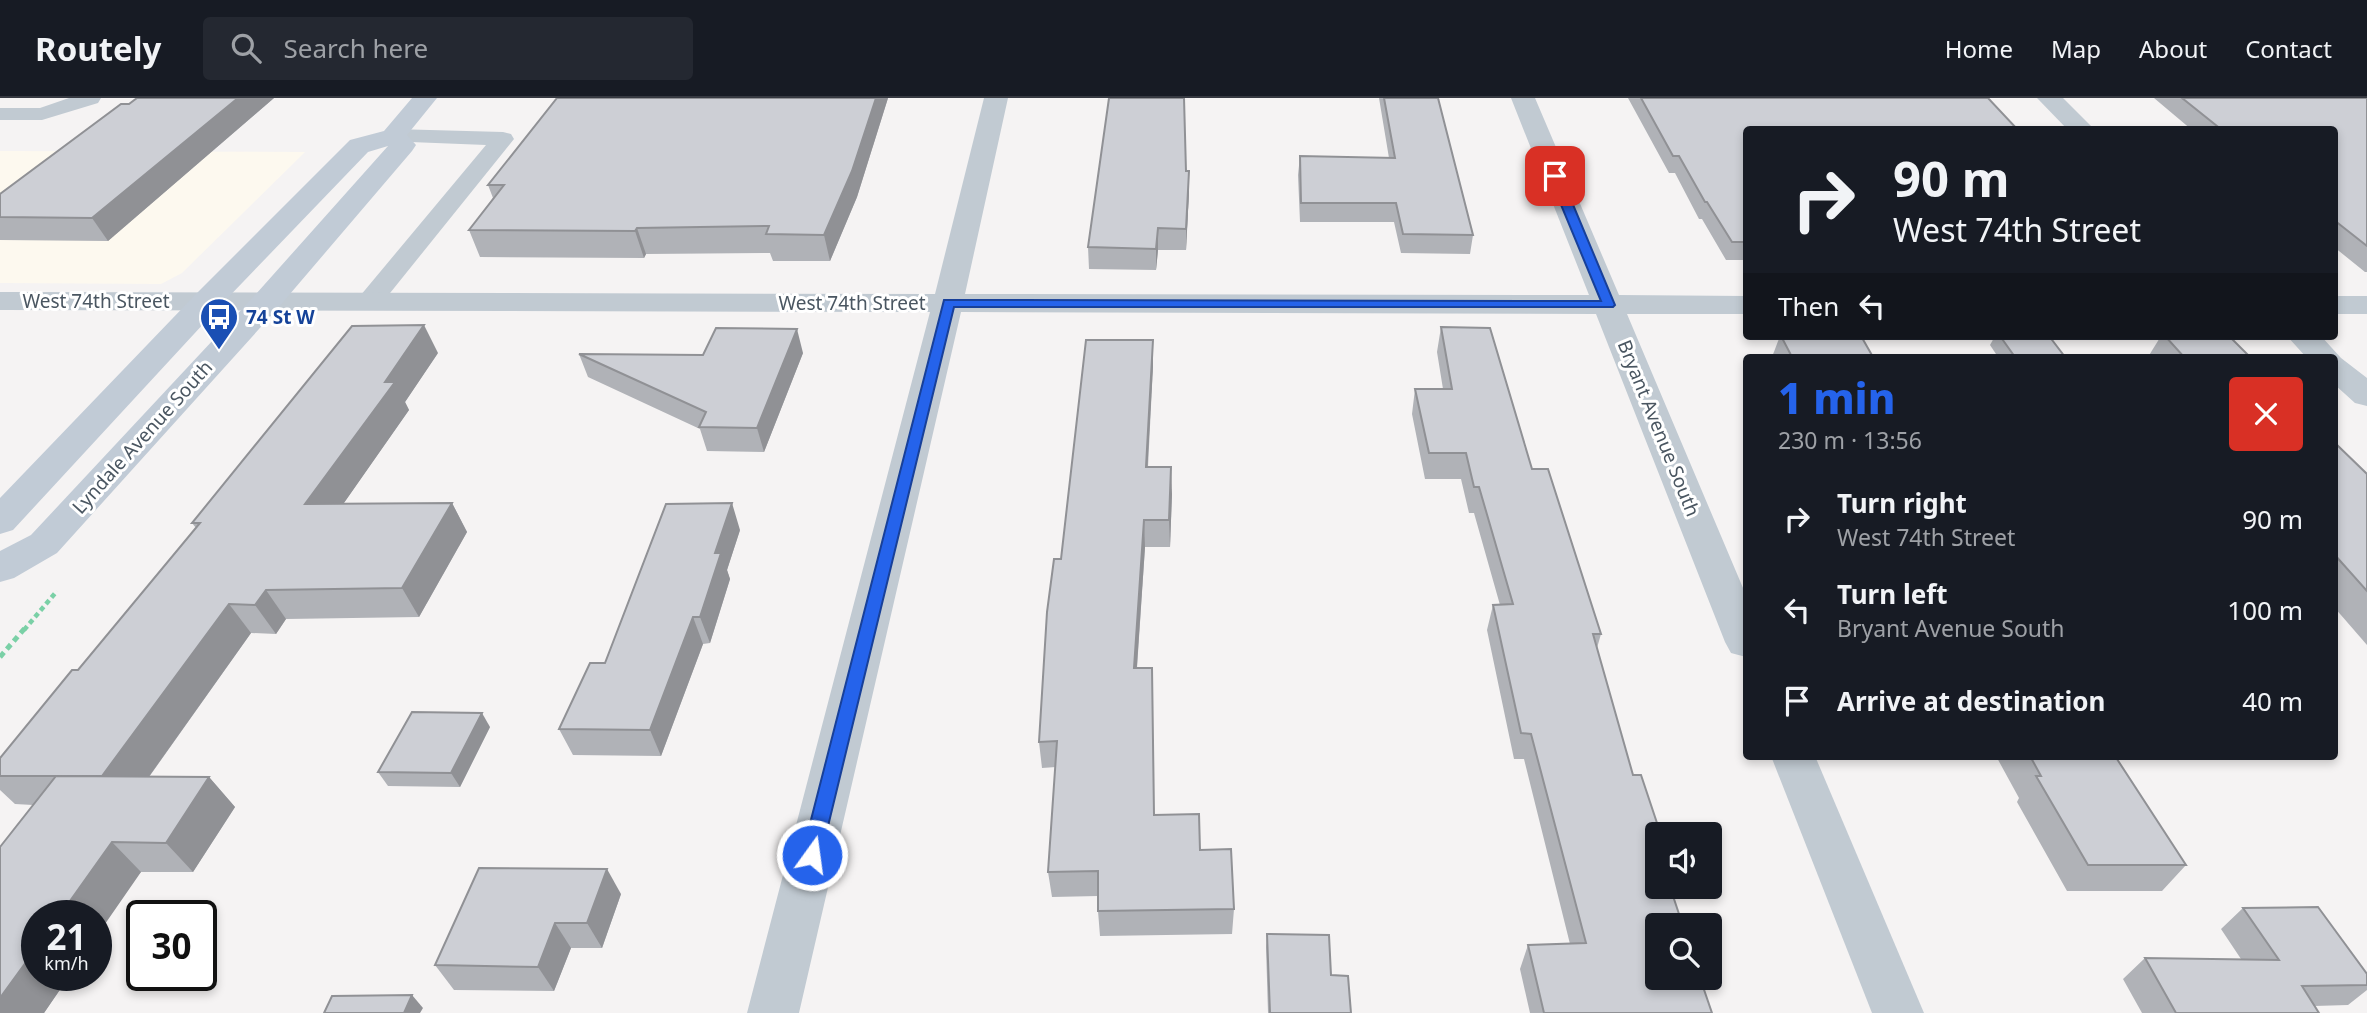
<!DOCTYPE html>
<html lang="en">
<head>
<meta charset="utf-8">
<style>
  :root { --surface:#171b24; --page:#242831; --text:#f1f3f6; --muted:#9ea1a6; --line:#363941; --accent:#2563eb }
  body { margin:0; font-family:"Noto Sans",sans-serif; background:var(--page); color:var(--text); height:100vh; display:flex; flex-direction:column; font-size:26px; white-space:nowrap }
  * { box-sizing:border-box; margin:0 }
  p { font-size:23px; color:var(--muted) }
  .icon { flex:none; width:38px; height:38px; fill:none; stroke:currentColor; stroke-width:2; stroke-linecap:round; stroke-linejoin:round }
  .map { position:relative; flex:1; overflow:hidden }
  .sheet { position:absolute; left:1743px; top:256px; width:595px; height:406px; display:flex; flex-direction:column; background:var(--surface); border-radius:7px; box-shadow:0 4px 10px #0003 }
  .sheet>* { flex:none }
  .banner { position:absolute; left:1743px; top:28px; width:595px; height:214px; border-radius:7px; box-shadow:0 4px 10px #0003; background:#171b24; color:var(--text); overflow:hidden }
  .buttons { position:absolute; left:1645px; top:724px; display:grid; gap:14px }
  .buttons a { display:grid; place-items:center; width:77px; height:77px; border-radius:7px; background:var(--surface); box-shadow:0 4px 10px #0003; font-size:35px }
  .speed { position:absolute; left:21px; top:802px; display:flex; gap:14px; font-size:35px; font-weight:700; text-align:center }
  .speed>* { display:grid; place-content:center; width:91px; height:91px; border-radius:50%; background:var(--surface); box-shadow:0 4px 10px #0003; line-height:1 }
  .speed small { font-size:18px; font-weight:400 }
  .speed .limit { border:4px solid #111; border-radius:10px; background:#fff; color:#111 }
  .pin { position:absolute; display:grid; place-items:center; width:60px; height:60px; color:#fff; margin:-30px; border-radius:14px; box-shadow:0 4px 10px #0006 }
  .me { position:absolute; width:77px; margin:-38px; rotate:14deg; stroke-linejoin:round; filter:drop-shadow(0 0 5px #0008) }
  .turn { display:flex; align-items:center; gap:24px; height:147px; padding:0 35px; font-size:32px }
  .turn .icon { width:91px; height:91px; stroke-width:2.5 }
  .turn b { display:block; font-size:49px; line-height:60px }
  .then { display:flex; align-items:center; height:66px; padding:0 35px; background:#0003; gap:14px; font-size:26px }
  .round { display:grid; place-items:center; flex:none; width:74px; height:74px; border-radius:7px; background:var(--page) }
  .overview { display:flex; align-items:center; justify-content:space-between; height:119px; padding:0 35px }
  h1 { font-size:42px; font-weight:800; line-height:52px; color:var(--accent) }
  ul { padding:0; list-style:none }
  li { display:flex; align-items:center; gap:21px; height:91px; padding:0 35px }
  li div { flex:1 }
  li b { display:block; font-size:26px }
  li em { font-style:normal }
  header { display:flex; align-items:center; gap:42px; box-sizing:border-box; height:98px; padding:0 35px; background:var(--surface); border-bottom:2px solid var(--line) }
  header strong { font-size:33px }
  nav { display:flex; gap:38px; margin-inline-start:auto; font-size:24px }
  .search { width:490px; height:63px; background:var(--page); display:flex; align-items:center; gap:18px; box-sizing:border-box; padding:0 24px; border-radius:7px; color:var(--muted); font-size:26px }
  .map>svg:first-child { display:block }
  .commercial { fill:#fdf9ef }
  .lines { fill:none; stroke-linecap:round; stroke-linejoin:round }
  .path-far1 { stroke:#7ad0a6; stroke-width:4.5; stroke-dasharray:5 3.5; stroke-linecap:butt }
  .path { stroke:#7ad0a6; stroke-width:5; stroke-dasharray:6 4.5; stroke-linecap:butt }
  .lane { fill:#c1cad2; fill-rule:evenodd }
  .street { fill:#c1cad2; fill-rule:evenodd }
  .secondary { fill:#c1cbd6; fill-rule:evenodd }
  .wall { fill:#b0b2b7 }
  .shaded-wall { fill:#909195 }
  .building { fill:#cdcfd5; stroke:#909195; stroke-width:2 }
  .route { fill:#2563eb; stroke:#184099; stroke-width:2 }
  .labels { text-anchor:middle; stroke-width:6; stroke-linejoin:round; paint-order:stroke }
  .street-label { font-size:19px; fill:#4a5661; stroke:#fff }
  .transit-label { font-size:19px; font-weight:bold; fill:#164399; stroke:#fff; text-anchor:start }
</style>
</head>
<body>
<header>
<strong>Routely</strong>
<div class="search"><svg class="icon" aria-label="search" viewBox="0 0 24 24"><circle cx="10" cy="10" r="6"/><path d="M15 15l6 6"/></svg>Search here</div>
<nav><a>Home</a><a>Map</a><a>About</a><a>Contact</a></nav>
</header>
<div class="map">
<svg width="2367" height="915" viewBox="0 0 2367 915">
  <rect width="100%" height="100%" fill="#f5f3f3"/>
  <!-- commercial -->
  <path class="commercial" d="M0,53l305,1 -123,121 -21,11 -161,-1z"/>
  <g class="lines">
    <!-- path-far1 -->
    <path class="path-far1" d="M24,532l33,-39"/>
    <!-- path -->
    <path class="path" d="M0,559l25,-29"/>
    <!-- lane -->
    <g class="lane">
      <path d="M69,0h32l-3,5 -56,17h-42v-12h40z"/>
      <path d="M393,31l110,3 8,2 3,5 -136,169 -9,2 -9,-2 -4,-6 4,-6 126,-151 -101,-4 -3,-5 3,-5z"/>
    </g>
    <!-- street -->
    <g class="street">
      <path d="M984,0h24l-43,196 624,1 -78,-197h24l84,197 127,1v18h-119l119,281v62l-15,-4 -6,-11 -129,-328 -635,-2 -162,701h-52l183,-701 -930,-2v-18l935,2z"/>
      <path d="M2037,0h26l32,32h-27z"/>
      <rect x="2334" y="198" width="33" height="18"/>
      <path d="M2287,238h34l20,22 26,20v28l-12,-3 -21,-19v-27h-28z"/>
      <path d="M1771,658h44l109,257h-52z"/>
    </g>
    <!-- secondary -->
    <path class="secondary" d="M412,0h25l-30,37 9,10 -4,6 -134,157 -221,245 -43,25 -14,4v-31l31,-16 225,-241 132,-148 -20,6 -150,156 -205,222 -13,4v-36l196,-204 154,-154 34,-9z"/>
  </g>
  <!-- wall -->
  <g class="wall">
    <path d="M137,0h137l-166,143 -108,-1v-46z"/>
    <path d="M557,0h331l-31,99 -27,64h-57l-3,-8 -124,1 -2,4 -164,-1 -11,-27 24,-32 -5,-13z"/>
    <path d="M1379,0h59l35,137 -3,19 -69,-1 -7,-31h-94l-2,-47 2,-19 89,2z"/>
    <path d="M1628,0h360l-242,32v130h-20l-24,-41h-3l-24,-46h-6z"/>
    <path d="M2154,0h213v174h-2l-31,-25v-117h-142z"/>
    <path d="M1186,73l3,21 -3,58h-28l-2,20 -67,-1 -1,-22z"/>
    <path d="M1441,229l91,142 69,165 -4,14 60,239 55,126h-182l-10,-44 8,-24 42,-1 -46,-185h-10l-27,-129 6,-25h7l-26,-92h-5l-8,-34h-36l-13,-65 3,-25h28l-6,-37z"/>
    <path d="M1780,238h81l12,21h-101z"/>
    <path d="M1995,238h54l16,21h-67l-8,-12z"/>
    <path d="M2161,238h68l21,21h-102z"/>
    <path d="M1153,242v26l-5,101 24,27 -2,53h-25l-8,121 17,147 46,35 34,59 -2,25 -132,2 -2,-25v-15l-46,1 -4,-25 8,-105 -14,1 -3,-26 22,-183z"/>
    <path d="M438,255l-33,49 4,8 -66,94 109,-1 15,29 -48,85 -133,2 -10,15 -25,-1 -102,144h60l26,30 -42,65h-52l-104,103h33l-26,38h-44l33,-208 -18,-1 -15,-14v-32l78,-88 118,-142 -4,-5z"/>
    <path d="M803,255l-39,99 -57,-1 -7,-22 -112,-52 -9,-23 124,1z"/>
    <path d="M2334,344l33,32v171l-33,-38z"/>
    <path d="M740,432l-13,40 3,9 -20,64 -7,1 -42,112 -88,-1 -14,-26 46,-66z"/>
    <path d="M490,629l-30,60 -72,-1 -10,-14z"/>
    <path d="M1996,658h119l71,109 -24,26h-95l-50,-89 2,-4z"/>
    <path d="M621,796l-19,54h-31l-17,43 -100,-1 -19,-25z"/>
    <path d="M2243,810l124,66v16l-19,15 -34,1 5,7h-177l-19,-34 22,-21 96,1 -20,-30z"/>
    <path d="M1267,836l64,41 20,38h-83l-2,-66z"/>
  </g>
  <!-- shaded-wall -->
  <g class="shaded-wall">
    <path d="M238,0h36l-166,143 -16,-23z"/>
    <path d="M876,0h12l-31,99 -27,64 -6,-26z"/>
    <path d="M1189,73v21l-3,58v-21z"/>
    <path d="M637,130l9,26 -2,4 -9,-27z"/>
    <path d="M1158,130v22l-2,20v-21z"/>
    <path d="M424,227l14,28 -33,49 4,8 -86,123 -18,-29 80,-122z"/>
    <path d="M797,231l6,24 -39,99 -7,-24z"/>
    <path d="M1153,242v26l-7,127v-26z"/>
    <path d="M1171,369l1,27 -2,53 -1,-27z"/>
    <path d="M452,405l15,29 -48,85 -17,-29z"/>
    <path d="M732,405l8,27 -13,40 3,9 -20,64 -10,-26 15,-64z"/>
    <path d="M1144,422l1,27 -10,147 -1,-26z"/>
    <path d="M266,492l20,29 -10,15 -21,-29z"/>
    <path d="M229,506l22,29 -123,173 -27,-29z"/>
    <path d="M693,519l10,27 -42,112 -11,-26z"/>
    <path d="M482,615l8,14 -30,60 -9,-14z"/>
    <path d="M209,679l26,30 -42,65 -27,-29z"/>
    <path d="M112,744l29,30 -45,65v-22h-36z"/>
    <path d="M607,771l14,25 -19,54 -15,-25z"/>
    <path d="M555,825l16,25 -17,43 -16,-24z"/>
    <path d="M37,849v28h33l-26,38h-44v-15z"/>
    <path d="M412,897l11,13 -3,5h-16z"/>
  </g>
  <!-- building -->
  <g class="building">
    <path d="M137,0h101l-146,120 -92,-1v-23l121,-90h8z"/>
    <path d="M557,0h319l-24,73 -28,64 -58,-1 3,-8 -132,2 -2,3 -166,-1 35,-45h-16z"/>
    <path d="M1109,0h75l2,73h3l-3,58 -28,-1 -2,21 -68,-2z"/>
    <path d="M1384,0h54l35,137 -70,-1 -7,-31h-95l-1,-47 95,2z"/>
    <path d="M1641,0h347l30,32h-272v112h-14l-25,-40h-2l-26,-46h-6z"/>
    <path d="M2182,0h185v148l-33,-26v-90h-112z"/>
    <path d="M424,227l-39,57h10l-90,122 147,-1 -50,85 -136,2 -11,15 -26,-1 -127,172h-102v-18l72,-88h6l122,-147h-8l160,-197z"/>
    <path d="M1441,229l49,1 42,141h16l53,165h-8l40,141h8l20,60h-4v52h13l13,39h-26v52h43l12,35h-168l-16,-68 58,-2 -55,-209 -10,-1 -28,-128 20,-1 -34,-117h-5l-8,-34h-37l-14,-64h37z"/>
    <path d="M716,230l81,1 -40,99 -58,-1 7,-15 -127,-58 124,1z"/>
    <path d="M1781,238h80l12,21h-81z"/>
    <path d="M2000,238h49l16,21h-50z"/>
    <path d="M2165,238h64l21,21h-66z"/>
    <path d="M1086,242h67l-7,127h25l-2,53h-25l-10,148h18l2,147 45,-1 1,36 31,-1 3,60 -136,2v-40l-50,1 9,-131 -18,1 8,-130 7,-53h7z"/>
    <path d="M2334,344l33,32v117l-33,-37z"/>
    <path d="M732,405l-17,50h6l-21,64h-7l-43,113 -91,-1 31,-66h15l61,-159z"/>
    <path d="M412,614l70,1 -31,60 -73,-1z"/>
    <path d="M2030,658h85l71,109h-98l-52,-89h5z"/>
    <path d="M56,678l153,1 -43,66 -54,-1 -52,73h-23v32l-37,51v-151z"/>
    <path d="M479,770l128,1 -20,54h-32l-17,44 -103,-2z"/>
    <path d="M2318,809l49,67v11l-65,1 17,27h-143l-31,-55 134,2 -36,-52z"/>
    <path d="M1267,836l62,1 2,40 17,1 3,37h-81z"/>
    <path d="M412,897l-8,18h-80l8,-17z"/>
  </g>
  <!-- route -->
  <path class="route" d="M1555,74l6,4 54,129 -2,2h-659l-133,548 -2,6 -7,3 -7,-3 -3,-6 142,-555 657,1 -52,-125z"/>
  <!-- icons -->
  <defs>
    <symbol id="bus-pin" viewBox="-11 -11 22 30"><path d="M0 17L-7.5 6A9.5 9.5 0 1 1 7.5 6Z" fill="#1a4fb4" stroke="#fff"/><path d="M-5-6H5V4H4V6H2V4H-2V6H-4V4H-5ZM-3.5-4V0h7V-4ZM-3.5 1.2v1.5H-2V1.2ZM2 1.2v1.5H3.5V1.2Z" fill="#fff"/></symbol>
  </defs>
  <g fill-rule="evenodd">
    <use href="#bus-pin" x="197" y="197" width="44" height="60"/>
  </g>
  <g class="labels">
    <!-- street labels -->
    <g class="street-label">
      <text x="96" y="210">West 74th Street</text>
      <text x="852" y="212">West 74th Street</text>
      <text transform="translate(1659 330) rotate(68)" y="7">Bryant Avenue South</text>
      <text transform="translate(142 339) rotate(-48)" y="7">Lyndale Avenue South</text>
    </g>
    <!-- transit labels -->
    <g class="transit-label">
      <text x="246" y="226">74 St W</text>
    </g>
  </g>
</svg>
<div class="buttons">
<a><svg class="icon" aria-label="sound" viewBox="0 0 24 24"><path d="M4 9h4l5-4v14l-5-4H4zM17 9q2 3 0 6"/></svg></a>
<a><svg class="icon" aria-label="search" viewBox="0 0 24 24"><circle cx="10" cy="10" r="6"/><path d="M15 15l6 6"/></svg></a>
</div>
<div class="speed"><div>21<small>km/h</small></div><div class="limit">30</div></div>
<div class="pin" style="left:1555px;top:78px;background:#d93025"><svg class="icon" aria-label="arrive" viewBox="0 0 24 24"><path d="M6 21V4h12l-3 4 3 4H6"/></svg></div>
<svg class="me" style="left:812px;top:757px" viewBox="-20 -20 40 40"><circle r="17" fill="#2563eb" stroke="#fff" stroke-width="3"/><path d="M0-11L8 9 0 5-8 9z" fill="#fff"/></svg>
<div class="banner">
<div class="turn"><svg class="icon" aria-label="right" viewBox="0 0 24 24"><path d="M7 20v-9h11M14 6l5 5-5 5"/></svg><div><b>90 m</b>West 74th Street</div></div>
<div class="then">Then<svg class="icon" aria-label="left" viewBox="0 0 24 24"><path d="M17 20v-9H6M10 6l-5 5 5 5"/></svg></div>
</div>
<section class="sheet">
<div class="overview"><div><h1>1 min</h1><p>230 m · 13:56</p></div><a class="round" style="background:#d93025;color:#fff"><svg class="icon" aria-label="close" viewBox="0 0 24 24"><path d="M6 6l12 12M18 6L6 18"/></svg></a></div>
<ul>
<li><svg class="icon" aria-label="right" viewBox="0 0 24 24"><path d="M7 20v-9h11M14 6l5 5-5 5"/></svg><div><b>Turn right</b><p>West 74th Street</p></div><em>90 m</em></li>
<li><svg class="icon" aria-label="left" viewBox="0 0 24 24"><path d="M17 20v-9H6M10 6l-5 5 5 5"/></svg><div><b>Turn left</b><p>Bryant Avenue South</p></div><em>100 m</em></li>
<li><svg class="icon" aria-label="arrive" viewBox="0 0 24 24"><path d="M6 21V4h12l-3 4 3 4H6"/></svg><div><b>Arrive at destination</b></div><em>40 m</em></li>
</ul>
</section>
</div>
</body>
</html>
